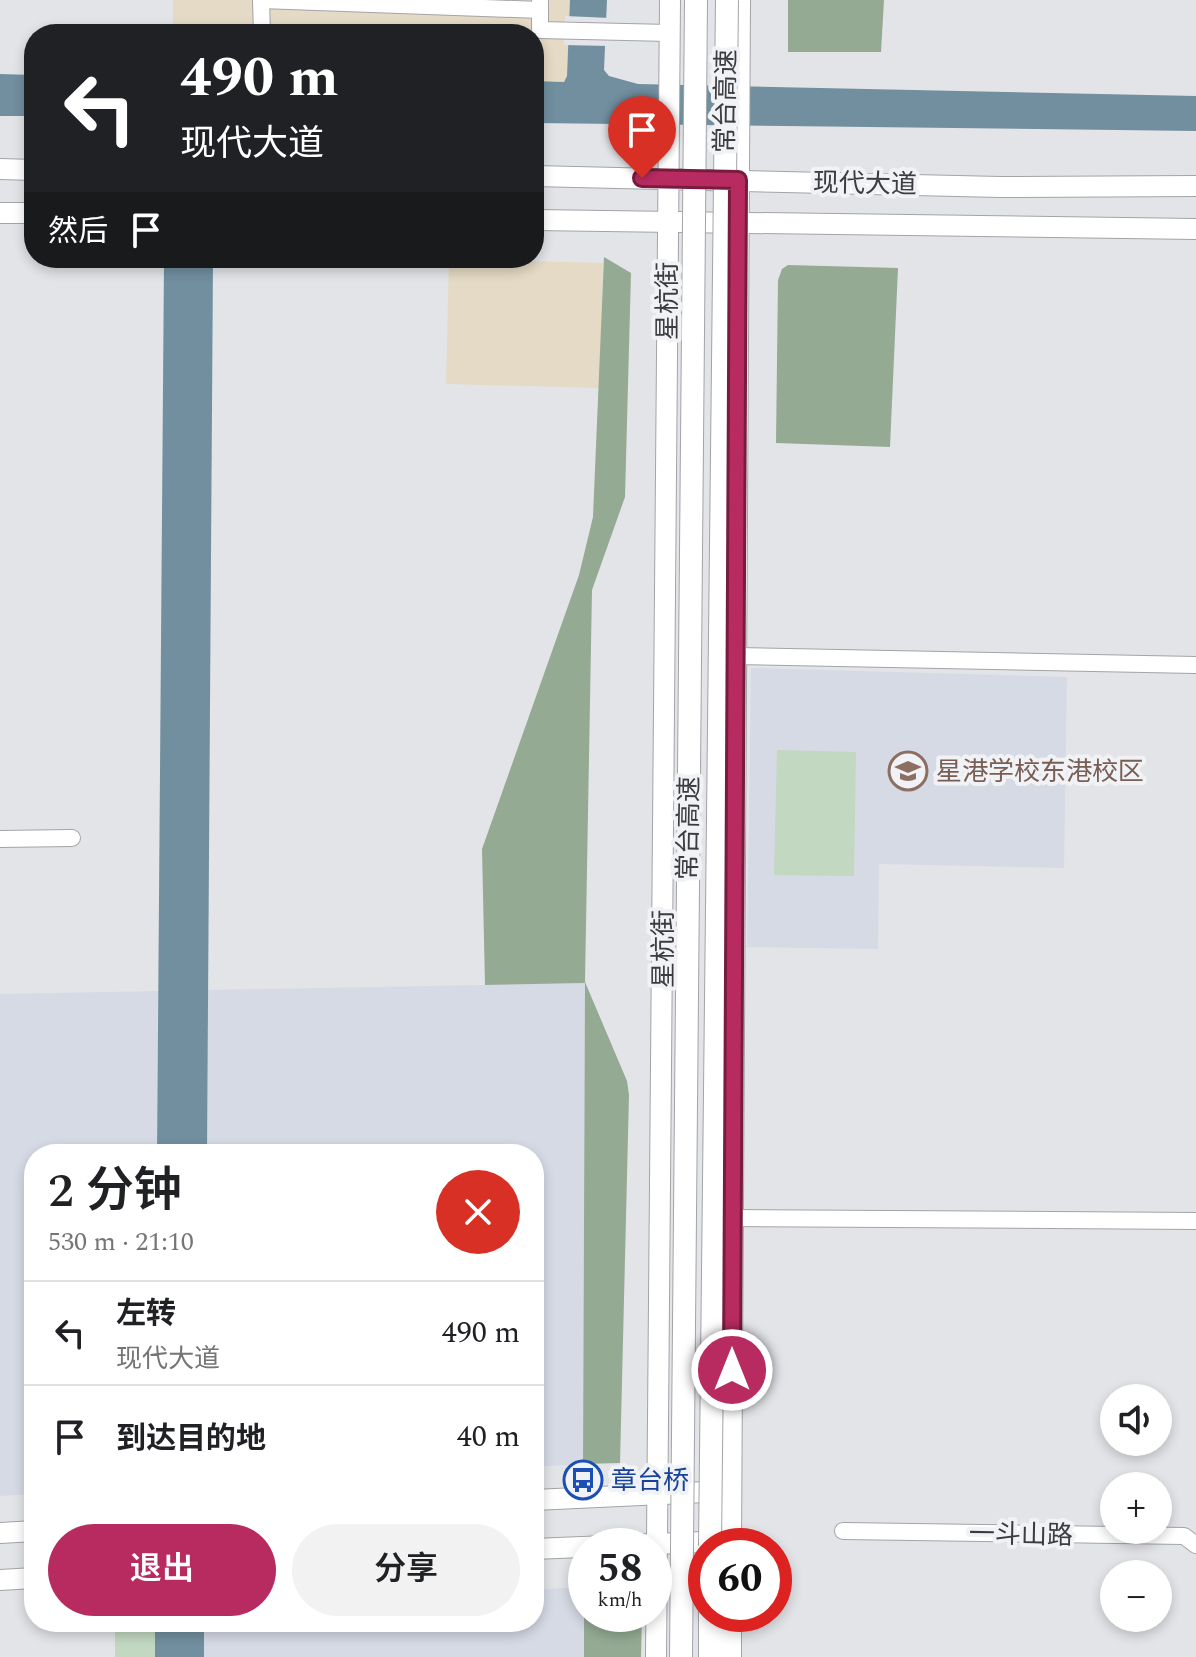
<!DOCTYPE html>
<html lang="zh">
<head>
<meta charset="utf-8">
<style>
  :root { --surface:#fff; --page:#f2f2f2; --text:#202124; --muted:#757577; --line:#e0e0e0; --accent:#b82b60 }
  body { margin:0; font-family:Spectral,"Noto Sans SC",serif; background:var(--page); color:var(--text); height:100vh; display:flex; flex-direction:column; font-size:30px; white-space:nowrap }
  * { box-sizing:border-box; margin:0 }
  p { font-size:26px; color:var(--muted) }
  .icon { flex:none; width:44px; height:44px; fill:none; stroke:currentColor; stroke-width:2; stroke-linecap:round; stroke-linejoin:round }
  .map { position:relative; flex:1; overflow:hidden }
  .sheet { position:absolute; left:24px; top:1144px; width:520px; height:488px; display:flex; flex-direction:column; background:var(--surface); border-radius:32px; box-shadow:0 4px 12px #0003 }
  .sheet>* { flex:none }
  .hud { position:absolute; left:24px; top:24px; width:520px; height:244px; border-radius:32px; box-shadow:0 4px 12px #0003; background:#202124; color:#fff; overflow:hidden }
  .controls { position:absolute; left:1100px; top:1384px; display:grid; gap:16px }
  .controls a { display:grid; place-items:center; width:72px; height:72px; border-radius:50%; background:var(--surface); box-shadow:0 4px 12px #0003; font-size:40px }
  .speed { position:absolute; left:568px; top:1528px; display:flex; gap:16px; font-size:40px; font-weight:700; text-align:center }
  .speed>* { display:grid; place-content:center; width:104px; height:104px; border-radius:50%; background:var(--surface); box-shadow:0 4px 12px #0003; line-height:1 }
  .speed small { font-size:20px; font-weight:400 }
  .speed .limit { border:12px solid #d22; background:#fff; color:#111 }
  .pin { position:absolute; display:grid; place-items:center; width:68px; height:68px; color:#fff; margin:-82px -34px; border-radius:50% 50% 50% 0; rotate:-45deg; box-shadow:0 0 8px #0007 }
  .pin .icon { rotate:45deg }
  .me { position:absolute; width:88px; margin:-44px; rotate:0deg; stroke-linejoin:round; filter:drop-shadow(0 0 6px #0008) }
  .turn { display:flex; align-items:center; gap:28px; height:168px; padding:0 24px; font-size:36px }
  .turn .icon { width:104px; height:104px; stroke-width:2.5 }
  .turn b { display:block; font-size:56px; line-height:68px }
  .then { display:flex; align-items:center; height:76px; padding:0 24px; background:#0003; gap:16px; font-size:30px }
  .round { display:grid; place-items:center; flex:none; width:84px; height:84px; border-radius:42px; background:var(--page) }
  .overview { display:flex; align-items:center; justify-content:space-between; height:136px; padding:0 24px }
  h1 { font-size:48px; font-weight:600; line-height:60px }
  .button { display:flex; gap:16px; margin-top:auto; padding:16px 24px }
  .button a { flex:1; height:92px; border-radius:48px; background:var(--accent); color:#fff; font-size:32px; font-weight:600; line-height:92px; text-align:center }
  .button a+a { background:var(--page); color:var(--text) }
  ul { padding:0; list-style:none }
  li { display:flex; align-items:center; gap:24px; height:104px; padding:0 24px; border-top:2px solid var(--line) }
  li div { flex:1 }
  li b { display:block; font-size:30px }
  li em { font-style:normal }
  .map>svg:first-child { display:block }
  .commercial { fill:#e4dac5 }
  .built { fill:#d5dae5 }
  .green { fill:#c2d8c1 }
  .forest { fill:#94aa93 }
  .water { fill:#728f9f }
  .pier { fill:#e3e4e8 }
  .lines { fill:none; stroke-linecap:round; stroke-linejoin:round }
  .minor-casing { stroke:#a2a4a7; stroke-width:18 }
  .major-casing { stroke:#a2a4a7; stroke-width:22 }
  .highway-casing { stroke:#a2a4a7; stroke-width:24 }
  .minor { stroke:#fff; stroke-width:16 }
  .major { stroke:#fff; stroke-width:20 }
  .highway { stroke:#fff; stroke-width:22 }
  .highway-bridge-casing { stroke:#a2a4a7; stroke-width:24; stroke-linecap:butt }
  .highway-bridge { stroke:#fff; stroke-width:22 }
  .route-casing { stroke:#781c3e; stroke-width:20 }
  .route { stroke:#b82b60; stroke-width:14 }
  .labels { text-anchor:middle; stroke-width:8; stroke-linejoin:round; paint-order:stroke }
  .street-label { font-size:26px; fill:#3c3c3e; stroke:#f0f2f5 }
  .education-label { font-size:26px; fill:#785e54; stroke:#f0f2f5; text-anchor:start }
  .transit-label { font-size:26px; fill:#164399; stroke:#f0f2f5; text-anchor:start }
</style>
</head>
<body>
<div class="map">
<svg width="1196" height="1657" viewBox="0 0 1196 1657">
  <rect width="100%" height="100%" fill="#e3e4e8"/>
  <!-- commercial -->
  <g class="commercial">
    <path d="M173,0h397l-3,76 -3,6 -30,-1v-47h-361z"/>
    <path d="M449,259l154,4 -3,125 -154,-4z"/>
  </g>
  <!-- built -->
  <g class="built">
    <path d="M751,668l316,9 -3,191 -185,-4 -1,85 -131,-2z"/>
    <path d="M585,983l-2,481 -49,3v-313h-327l1,-164z"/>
    <path d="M158,991l-1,163h-123v340l-34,2v-502z"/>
    <path d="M584,1587v70h-394v-35h344v-32z"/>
  </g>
  <!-- green -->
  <g class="green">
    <path d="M777,750l79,2 -2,124 -80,-1z"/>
    <rect x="115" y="1622" width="40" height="35"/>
  </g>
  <!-- forest -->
  <g class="forest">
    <path d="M788,0h96l-3,52h-93z"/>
    <path d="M604,257l27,16 -6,224 -33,93 -7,392 42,99 2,14 -9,368 -37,1 2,-481 -100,2 -3,-136 97,-274 14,-58z"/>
    <path d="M788,265l110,3 -8,179 -114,-4 2,-163 4,-11z"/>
    <path d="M584,1587h2v27h56l-1,43h-57z"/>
  </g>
  <!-- water -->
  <g class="water">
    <path d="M570,0h37l-3,70 5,6 29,8 558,12v35l-662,-8v-42l30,1 3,-6z"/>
    <path d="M0,74l34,1v41h-34z"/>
    <path d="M164,258h49l-6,896h-50z"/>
    <rect x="155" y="1622" width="49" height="35"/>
  </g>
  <!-- pier -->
  <path class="pier" d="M565,16l45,2 -1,28 -45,-1z"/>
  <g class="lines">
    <defs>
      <g id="minor">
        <path d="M261,0l279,10"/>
        <path d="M261,0l1,34"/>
        <path d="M540,2v28l129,3"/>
        <path d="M735,656l461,9"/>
        <path d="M0,839l72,-1"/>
        <path d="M733,1218l463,3"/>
        <path d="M843,1531l341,5 12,9"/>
      </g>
      <g id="major">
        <path d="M0,169l34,1"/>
        <path d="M534,176l466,11 196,-1"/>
        <path d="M0,213h34"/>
        <path d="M534,220l662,9"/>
        <path d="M534,1500l193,-9"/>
        <path d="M0,1533l34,-2"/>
        <path d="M731,1546l9,-1546"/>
        <path d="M534,1549l193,-8"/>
        <path d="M0,1580l34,-2"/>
        <path d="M656,1657l14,-1657"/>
        <path d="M731,1657v-43"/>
      </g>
      <path id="highway" d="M710,1657v-43"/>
    </defs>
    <!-- minor casing -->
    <use href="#minor" class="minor-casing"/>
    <!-- major casing -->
    <use href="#major" class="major-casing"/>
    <!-- highway casing -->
    <use href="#highway" class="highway-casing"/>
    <!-- minor -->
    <use href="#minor" class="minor"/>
    <!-- major -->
    <use href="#major" class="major"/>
    <!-- highway -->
    <use href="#highway" class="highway"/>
    <defs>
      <g id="highway-bridge">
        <path d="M710,1546l17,-1546"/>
        <path d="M681,1657l15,-1657"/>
      </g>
    </defs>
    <!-- highway-bridge casing -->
    <use href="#highway-bridge" class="highway-bridge-casing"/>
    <!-- highway-bridge -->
    <use href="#highway-bridge" class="highway-bridge"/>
  </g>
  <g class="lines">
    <defs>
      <path id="route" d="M642,178l96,2 -6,1190"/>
    </defs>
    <!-- route casing -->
    <use href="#route" class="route-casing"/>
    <!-- route -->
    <use href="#route" class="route"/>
  </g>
  <!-- icons -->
  <defs>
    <symbol id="school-ring" viewBox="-11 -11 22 22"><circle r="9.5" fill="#f0f2f5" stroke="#8d6e63" stroke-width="1.5"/><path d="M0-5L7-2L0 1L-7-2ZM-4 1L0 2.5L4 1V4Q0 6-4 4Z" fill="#8d6e63"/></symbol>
    <symbol id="bus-ring" viewBox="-11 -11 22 22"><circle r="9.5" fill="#f0f2f5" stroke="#1a4fb4" stroke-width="1.5"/><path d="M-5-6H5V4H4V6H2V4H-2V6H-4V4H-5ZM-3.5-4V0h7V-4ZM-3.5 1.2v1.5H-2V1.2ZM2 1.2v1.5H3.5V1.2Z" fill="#1a4fb4"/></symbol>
  </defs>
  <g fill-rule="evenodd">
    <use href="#school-ring" x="886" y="749" width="44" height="44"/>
    <use href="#bus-ring" x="561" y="1458" width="44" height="44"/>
  </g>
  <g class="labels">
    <!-- street labels -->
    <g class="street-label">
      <text transform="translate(725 101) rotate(-89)" y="9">常台高速</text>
      <text transform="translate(865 183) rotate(1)" y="9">现代大道</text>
      <text transform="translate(667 301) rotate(-90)" y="9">星杭街</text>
      <text transform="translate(688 828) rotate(-89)" y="9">常台高速</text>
      <text transform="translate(663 949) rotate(-90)" y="9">星杭街</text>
      <text transform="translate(1021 1534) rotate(1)" y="9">一斗山路</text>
    </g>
    <!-- education labels -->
    <g class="education-label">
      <text x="936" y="780">星港学校东港校区</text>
    </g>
    <!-- transit labels -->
    <g class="transit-label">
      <text x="611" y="1489">章台桥</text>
    </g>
  </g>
</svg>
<div class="controls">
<a><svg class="icon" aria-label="sound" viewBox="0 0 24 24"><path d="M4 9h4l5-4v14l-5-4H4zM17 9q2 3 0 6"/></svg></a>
<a>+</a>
<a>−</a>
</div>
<div class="speed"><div>58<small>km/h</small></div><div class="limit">60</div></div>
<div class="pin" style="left:642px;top:178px;background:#d93025"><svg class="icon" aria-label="arrive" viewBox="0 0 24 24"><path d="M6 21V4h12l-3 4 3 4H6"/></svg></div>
<svg class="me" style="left:732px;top:1370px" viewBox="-20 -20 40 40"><circle r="17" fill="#b82b60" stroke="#fff" stroke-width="3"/><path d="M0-11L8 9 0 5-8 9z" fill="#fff"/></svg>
<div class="hud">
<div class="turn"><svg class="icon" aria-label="left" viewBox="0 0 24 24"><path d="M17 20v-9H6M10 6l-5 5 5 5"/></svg><div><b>490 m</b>现代大道</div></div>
<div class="then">然后<svg class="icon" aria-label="arrive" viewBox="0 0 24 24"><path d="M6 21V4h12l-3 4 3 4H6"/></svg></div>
</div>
<section class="sheet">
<div class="overview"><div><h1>2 分钟</h1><p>530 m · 21:10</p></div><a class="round" style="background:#d93025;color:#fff"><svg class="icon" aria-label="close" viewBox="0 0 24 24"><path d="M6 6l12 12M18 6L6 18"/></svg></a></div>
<ul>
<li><svg class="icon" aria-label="left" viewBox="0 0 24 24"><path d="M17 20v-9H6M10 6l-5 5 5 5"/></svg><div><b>左转</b><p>现代大道</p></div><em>490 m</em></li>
<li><svg class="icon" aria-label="arrive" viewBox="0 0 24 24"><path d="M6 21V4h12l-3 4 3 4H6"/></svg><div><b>到达目的地</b></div><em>40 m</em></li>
</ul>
<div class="button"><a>退出</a><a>分享</a></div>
</section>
</div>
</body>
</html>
